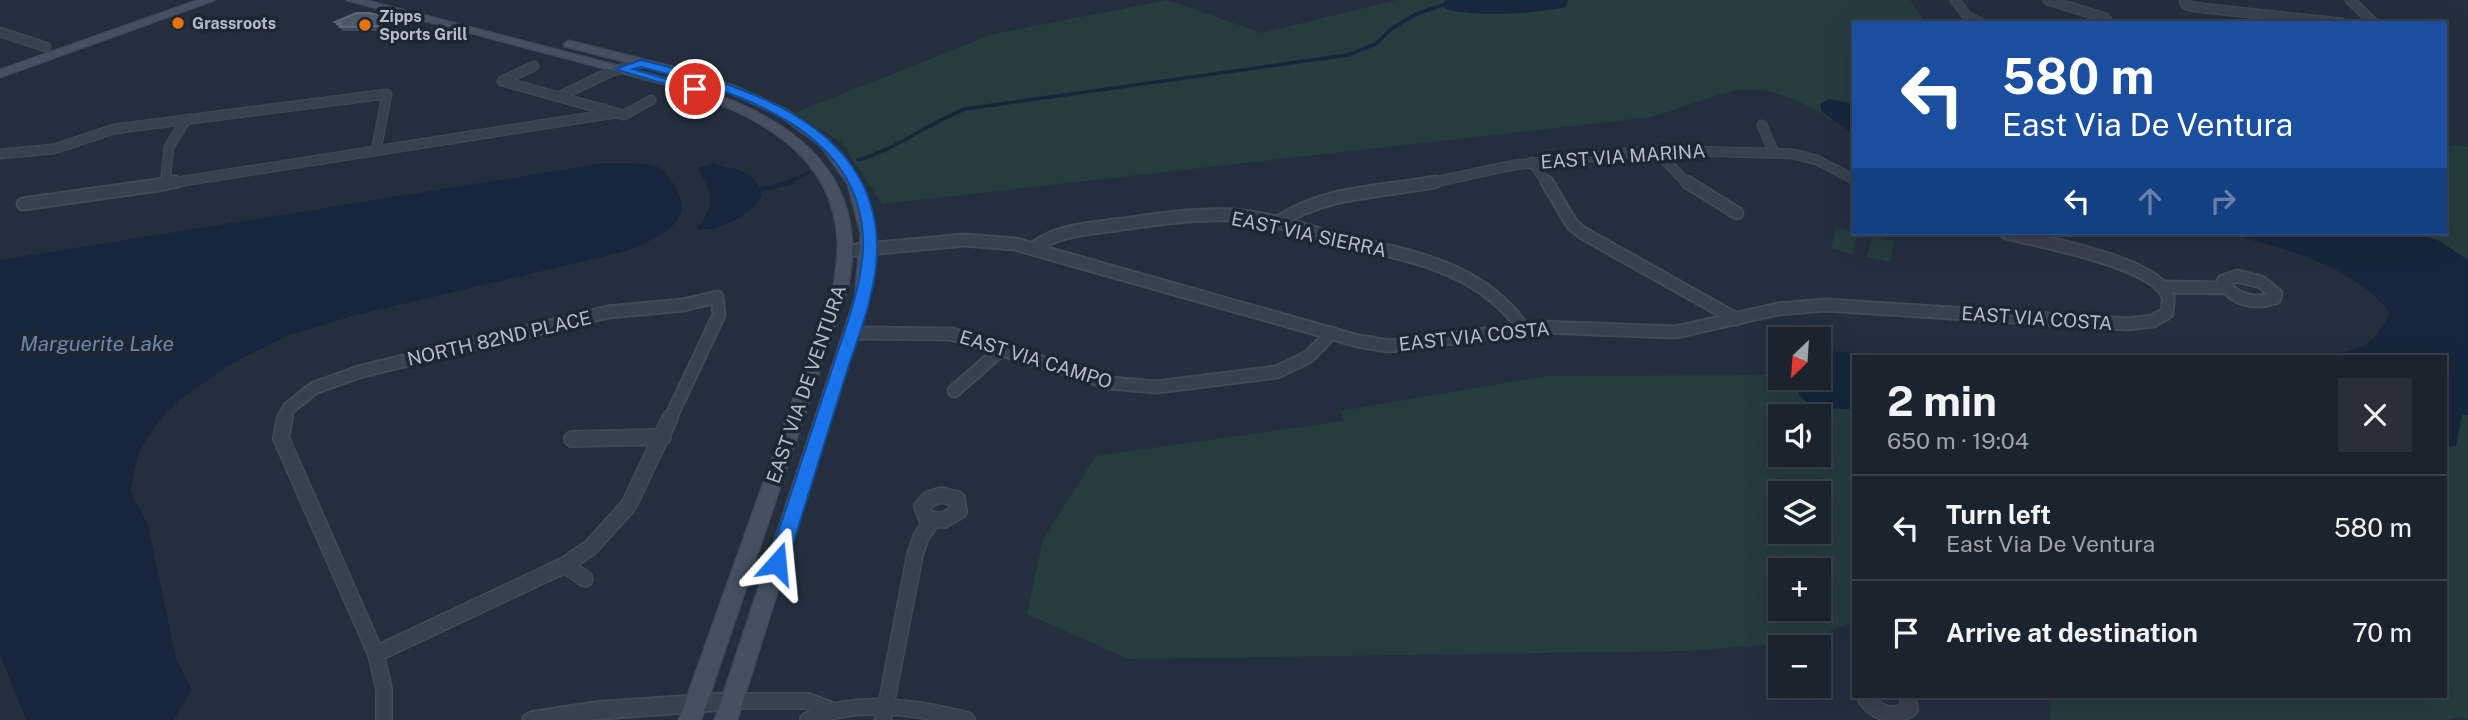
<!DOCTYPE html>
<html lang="en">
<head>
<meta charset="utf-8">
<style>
  :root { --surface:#1b232e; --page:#282f3a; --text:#f1f3f6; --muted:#a0a4aa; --line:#39404a }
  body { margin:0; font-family:"Public Sans",sans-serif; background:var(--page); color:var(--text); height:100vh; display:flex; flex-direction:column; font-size:26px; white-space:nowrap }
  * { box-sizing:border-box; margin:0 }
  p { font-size:23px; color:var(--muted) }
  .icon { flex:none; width:38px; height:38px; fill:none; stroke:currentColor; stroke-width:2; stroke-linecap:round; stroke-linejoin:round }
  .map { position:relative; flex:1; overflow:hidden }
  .side { position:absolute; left:1852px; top:355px; width:595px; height:343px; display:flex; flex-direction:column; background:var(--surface); border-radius:0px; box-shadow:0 7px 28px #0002,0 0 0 2px var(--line) }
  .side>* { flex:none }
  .top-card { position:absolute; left:1852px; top:21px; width:595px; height:214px; border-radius:0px; box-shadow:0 7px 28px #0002,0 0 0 2px var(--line); background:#1a4fa0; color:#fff; overflow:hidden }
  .needle { width:46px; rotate:205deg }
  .buttons { position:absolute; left:1768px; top:327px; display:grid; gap:14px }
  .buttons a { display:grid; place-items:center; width:63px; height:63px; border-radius:0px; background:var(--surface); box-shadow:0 7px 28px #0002,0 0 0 2px var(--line); font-size:35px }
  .pin { position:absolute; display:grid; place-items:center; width:60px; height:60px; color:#fff; margin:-30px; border:4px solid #fff; border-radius:50%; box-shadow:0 2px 7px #0007 }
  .me { position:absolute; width:77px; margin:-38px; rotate:18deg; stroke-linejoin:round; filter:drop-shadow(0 0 5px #0008) }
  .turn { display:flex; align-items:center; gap:24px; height:147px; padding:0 35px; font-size:32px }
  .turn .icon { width:91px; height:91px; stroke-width:2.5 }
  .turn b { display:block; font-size:49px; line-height:60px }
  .lanes { display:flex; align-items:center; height:66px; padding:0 35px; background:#0003; justify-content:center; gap:35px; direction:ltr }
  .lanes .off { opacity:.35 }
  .round { display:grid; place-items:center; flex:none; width:74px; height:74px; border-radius:0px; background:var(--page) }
  .summary { display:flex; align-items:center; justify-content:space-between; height:119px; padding:0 35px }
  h1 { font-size:42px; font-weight:700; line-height:52px }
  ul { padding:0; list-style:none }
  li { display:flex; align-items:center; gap:21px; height:105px; padding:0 35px; border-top:2px solid var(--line) }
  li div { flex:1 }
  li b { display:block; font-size:26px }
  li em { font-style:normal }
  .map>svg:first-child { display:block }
  .green { fill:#263c3f; fill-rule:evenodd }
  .water { fill:#17263c }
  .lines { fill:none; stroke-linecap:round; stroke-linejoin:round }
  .stream-far1 { stroke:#17263c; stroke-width:3.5 }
  .stream { stroke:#17263c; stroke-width:4.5 }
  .minor-far2-casing { stroke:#414a57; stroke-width:11 }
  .minor-far1-casing { stroke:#414a57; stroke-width:15 }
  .minor-casing { stroke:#414a57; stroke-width:18 }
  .tertiary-casing { stroke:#414a57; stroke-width:4 }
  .secondary-casing { stroke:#414a57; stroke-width:3 }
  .minor-far2 { stroke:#38414e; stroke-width:9 }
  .minor-far1 { stroke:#38414e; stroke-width:11 }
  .minor { stroke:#38414e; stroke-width:15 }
  .tertiary { fill:#38414e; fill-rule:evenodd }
  .secondary { fill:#465061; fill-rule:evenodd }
  .wall { fill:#3f4b5c }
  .shaded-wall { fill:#2f3b4b }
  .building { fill:#4b5868; stroke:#5c6777; stroke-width:2 }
  .route { fill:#1a73e8; stroke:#114b97; stroke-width:2 }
  .food-dot { fill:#e8710a; stroke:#1d2633; stroke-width:2.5 }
  .labels { text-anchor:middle; stroke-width:7; stroke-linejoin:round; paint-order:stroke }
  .far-poi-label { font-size:16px; font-weight:bold; fill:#b4bcc9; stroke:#1d2633; text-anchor:start }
  .street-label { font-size:19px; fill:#b4bcc9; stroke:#1d2633 }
  .water-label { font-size:21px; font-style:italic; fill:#6d86a8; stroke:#1d2633 }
</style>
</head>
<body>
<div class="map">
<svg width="2468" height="720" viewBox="0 0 2468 720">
  <rect width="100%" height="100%" fill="#242f3e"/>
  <!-- green -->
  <g class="green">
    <path d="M1168,0l94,33 135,-33h513l16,23h-73v111c-31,-22 -77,-52 -119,-43 -28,6 -55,18 -82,26l-770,87 -41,-62 -47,-29 199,-79z"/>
    <path d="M2445,144l23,3v572l-11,-2 -9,3h-398l2,-23 393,-1v-339h-130c45,-9 50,-3 75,-44 -37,-48 -108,-65 -164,-80h219z"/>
    <path d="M1836,228l22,5 -5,21 -22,-5z"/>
    <path d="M1872,236l22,5 -4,21 -23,-5z"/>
    <path d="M1829,351l103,6h-79v265l-51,20 -115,9 -558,8 -102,-45 16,-75 53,-83 248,-35 -4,-10 207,-35 225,-1 8,-3v6h38v-22zM1780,416h38v39h-38zM1780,494h38v38h-38zM1780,570h38v39h-38z"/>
  </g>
  <!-- water -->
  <g class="water">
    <path d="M1445,0h123l-2,7c-38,7 -79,10 -118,3l-5,-3z"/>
    <path d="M1829,99l24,5v30l-31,-22 -2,-8z"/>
    <path d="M605,163c15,1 35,-1 50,3 9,3 18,15 22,24 19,35 -24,49 -50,61l-275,65 -62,19 -54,26 -57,39 -21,22 -19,29 -9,40 18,34 28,133 16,32 -19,30h-147l-26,-65v-395z"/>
    <path d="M713,163c24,9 41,3 49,33 -12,19 -42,36 -64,33 17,-28 15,-32 0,-61z"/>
    <path d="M2226,233h186l28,8 28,19v155h-6l-6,31 -11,1v-90h-130c43,-9 53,-4 75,-44 -37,-48 -108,-65 -164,-80z"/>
    <path d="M1829,351l103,6h-79v52l-39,-1 -15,-13 -1,-17h20v-22z"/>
  </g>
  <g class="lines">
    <!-- stream-far1 -->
    <g class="stream-far1">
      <path d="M858,160c39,-11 70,-37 107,-51l383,-54 28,-11 15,-15 25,-15 30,-10"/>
      <path d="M785,184l23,-11"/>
    </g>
    <!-- stream -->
    <path class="stream" d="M757,191l34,-9"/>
    <defs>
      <g id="minor-far2">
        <path d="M1955,0l12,16 13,7"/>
        <path d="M2048,0l57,18 4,5"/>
        <path d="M2184,0l1,4 8,3 149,16"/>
        <path d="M2350,0l24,23"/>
        <path d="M0,32l46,15"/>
        <path d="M534,66l-32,15 122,34 27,-15"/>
        <path d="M558,97l52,-25 31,-9"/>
        <path d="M185,121l-16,26 -4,37 451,-71"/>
        <path d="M1762,125l12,28"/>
        <path d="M1655,150l33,34"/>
        <path d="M0,154l54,-5 60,-20 273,-35 -11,57"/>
        <path d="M1532,162l16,22"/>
        <path d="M1425,184l89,-19 141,-15 139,4 23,6 36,19"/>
      </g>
      <g id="minor-far1">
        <path d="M165,182h10"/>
        <path d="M1547,182l25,42 9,8 155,87"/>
        <path d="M1687,182l50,31"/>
        <path d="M23,204l142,-20"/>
        <path d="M1277,223c45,-32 105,-31 158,-41"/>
        <path d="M1034,248c23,-18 53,-19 81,-23 39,-5 78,-12 117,-10 34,2 66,13 99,22 71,18 147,26 192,91"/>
        <path d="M846,251l119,-11 50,4 343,97 31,5 152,-19 135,5 102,-23 47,-4 302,19 26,-3 14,-8c0,-5 2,-12 1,-16 -10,-35 -128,-55 -161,-64"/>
        <path d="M2237,276l24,6 15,12 -1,4c-19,7 -43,2 -52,-17z"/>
        <path d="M2163,287l63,1"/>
        <path d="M852,333l99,1 158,49 48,4 120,-15 31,-15 24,-24"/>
        <path d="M954,391l48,-42"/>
        <path d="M284,419l5,-11 25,-20 48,-17 246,-59 75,-7 34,-8 2,18 -49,104"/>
      </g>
      <g id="minor">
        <path d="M285,418l-4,20 95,216"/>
        <path d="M572,439l91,-2"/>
        <path d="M941,495l16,4 2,12 -15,9 -17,-1 -5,-12 7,-8z"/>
        <path d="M565,565l20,14"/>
        <path d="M376,654l8,35v31"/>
        <path d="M376,654l189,-89 26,-18 38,-42 41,-87"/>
        <path d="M1864,696c10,17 29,23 46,13l-3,-13"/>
        <path d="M732,701h76l23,9"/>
        <path d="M808,720c48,-22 109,-13 159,0"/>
        <path d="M883,720l32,-165 6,-18 11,-16"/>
      </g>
      <path id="tertiary" d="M732,693l7,3 2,5 -2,5 -7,3 -149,11h-60l2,-5 7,-3 66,-10z"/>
      <g id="secondary">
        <path d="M199,0h15l-214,77v-7z"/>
        <path d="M347,0h17l316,82c80,26 167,64 172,161 1,14 -2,29 -4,43l-147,434h-22l155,-434c1,-14 5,-29 4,-43 -3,-94 -88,-131 -166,-157z"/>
        <path d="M569,41l112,28 56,18 50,23 42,31 32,42 14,51 -6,64 -132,422h-22l140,-422 6,-64 -13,-50 -27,-38 -42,-31 -51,-23 -54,-18 -109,-28 -1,-2z"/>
      </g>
    </defs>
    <!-- minor-far2 casing -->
    <use href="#minor-far2" class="minor-far2-casing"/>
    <!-- minor-far1 casing -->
    <use href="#minor-far1" class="minor-far1-casing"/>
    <!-- minor casing -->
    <use href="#minor" class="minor-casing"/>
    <!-- tertiary casing -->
    <use href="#tertiary" class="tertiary-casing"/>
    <!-- secondary casing -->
    <use href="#secondary" class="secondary-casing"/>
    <!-- minor-far2 -->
    <use href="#minor-far2" class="minor-far2"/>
    <!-- minor-far1 -->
    <use href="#minor-far1" class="minor-far1"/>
    <!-- minor -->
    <use href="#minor" class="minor"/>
    <!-- tertiary -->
    <use href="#tertiary" class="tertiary"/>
    <!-- secondary -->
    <use href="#secondary" class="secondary"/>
  </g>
  <!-- wall -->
  <path class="wall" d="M335,22l60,1 -6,2v6h-47l-1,-3h-3z"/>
  <!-- shaded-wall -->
  <path class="shaded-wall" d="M393,18l2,5 -6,2v6l-2,-11z"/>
  <!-- building -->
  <path class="building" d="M356,13h13l24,5 -6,2v6l-47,1 1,-3h-5l3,-1 -4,-1z"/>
  <!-- route -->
  <path class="route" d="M641,60c98,24 236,62 236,188 0,42 -17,84 -30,123 -20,64 -40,128 -60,192l-3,5h-13l-3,-5c21,-65 43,-131 65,-197 12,-37 28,-77 30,-117 4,-121 -129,-158 -222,-182l-8,2 68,20 -6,4 -80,-24z"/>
  <!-- markers -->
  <g class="food-dot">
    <circle cx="178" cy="23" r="7"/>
    <circle cx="365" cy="25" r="7"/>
  </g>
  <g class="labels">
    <!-- far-poi labels -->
    <g class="far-poi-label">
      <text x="379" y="22">Zipps<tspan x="379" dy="18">Sports Grill</tspan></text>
      <text x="192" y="29">Grassroots</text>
    </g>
    <!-- street labels -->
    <g class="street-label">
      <text transform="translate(1623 156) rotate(-4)" y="7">EAST VIA MARINA</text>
      <text transform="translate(1309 234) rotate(12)" y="7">EAST VIA SIERRA</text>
      <text transform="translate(2037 318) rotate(4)" y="7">EAST VIA COSTA</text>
      <text transform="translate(1474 336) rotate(-6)" y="7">EAST VIA COSTA</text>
      <text transform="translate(499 338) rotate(-13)" y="7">NORTH 82ND PLACE</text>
      <text transform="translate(1036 359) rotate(17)" y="7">EAST VIA CAMPO</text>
      <text transform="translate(806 384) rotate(-71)" y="7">EAST VIA DE VENTURA</text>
    </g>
    <!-- water labels -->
    <g class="water-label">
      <text x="97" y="351">Marguerite Lake</text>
    </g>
  </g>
</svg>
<div class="buttons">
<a><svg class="needle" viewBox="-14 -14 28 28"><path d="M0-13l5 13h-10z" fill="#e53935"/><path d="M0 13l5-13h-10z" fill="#a0a4aa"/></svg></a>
<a><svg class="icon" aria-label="sound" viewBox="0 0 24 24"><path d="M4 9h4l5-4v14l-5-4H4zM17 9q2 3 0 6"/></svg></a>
<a><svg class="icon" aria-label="layers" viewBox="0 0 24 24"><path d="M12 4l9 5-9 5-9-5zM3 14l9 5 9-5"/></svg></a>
<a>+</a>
<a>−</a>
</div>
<div class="pin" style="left:695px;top:89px;background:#d93025"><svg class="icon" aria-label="arrive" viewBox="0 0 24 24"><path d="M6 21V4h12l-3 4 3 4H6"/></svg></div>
<svg class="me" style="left:777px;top:563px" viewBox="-20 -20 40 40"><path d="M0-17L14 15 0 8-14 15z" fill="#1a73e8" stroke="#fff" stroke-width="4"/></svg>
<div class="top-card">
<div class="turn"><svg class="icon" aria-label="left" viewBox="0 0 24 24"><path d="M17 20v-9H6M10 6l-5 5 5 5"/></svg><div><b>580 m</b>East Via De Ventura</div></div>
<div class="lanes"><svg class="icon" aria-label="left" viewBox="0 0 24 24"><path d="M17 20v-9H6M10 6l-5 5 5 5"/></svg><svg class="icon off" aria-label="ahead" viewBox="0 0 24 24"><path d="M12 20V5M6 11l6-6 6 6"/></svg><svg class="icon off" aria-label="right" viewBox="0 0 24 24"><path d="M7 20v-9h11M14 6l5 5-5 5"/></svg></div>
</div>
<section class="side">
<div class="summary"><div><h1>2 min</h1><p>650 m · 19:04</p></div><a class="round"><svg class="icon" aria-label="close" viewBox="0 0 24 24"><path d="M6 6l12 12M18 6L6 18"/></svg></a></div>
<ul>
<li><svg class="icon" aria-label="left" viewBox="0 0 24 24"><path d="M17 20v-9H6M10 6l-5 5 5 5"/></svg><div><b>Turn left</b><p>East Via De Ventura</p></div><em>580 m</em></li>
<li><svg class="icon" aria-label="arrive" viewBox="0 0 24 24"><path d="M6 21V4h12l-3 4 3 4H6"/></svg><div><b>Arrive at destination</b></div><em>70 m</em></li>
</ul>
</section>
</div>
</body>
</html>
